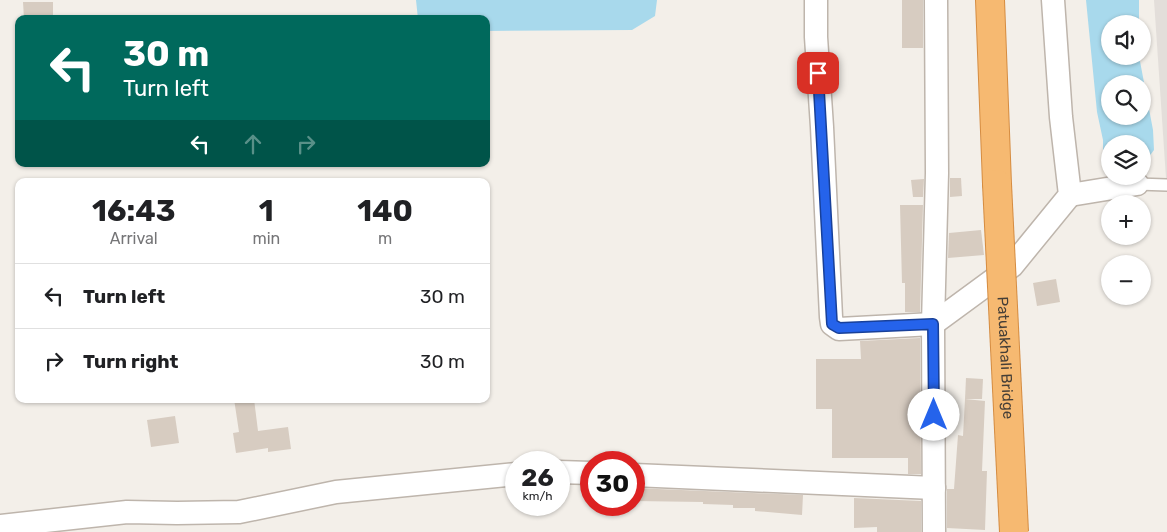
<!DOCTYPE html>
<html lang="en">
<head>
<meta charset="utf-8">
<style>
  :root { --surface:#fff; --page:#f2f2f2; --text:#202124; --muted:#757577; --line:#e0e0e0 }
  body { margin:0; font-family:Rubik,sans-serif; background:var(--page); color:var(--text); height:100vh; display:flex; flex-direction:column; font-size:19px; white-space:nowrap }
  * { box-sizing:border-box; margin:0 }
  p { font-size:16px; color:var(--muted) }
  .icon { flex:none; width:28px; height:28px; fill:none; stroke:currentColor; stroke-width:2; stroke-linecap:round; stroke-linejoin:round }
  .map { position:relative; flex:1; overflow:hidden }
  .details { position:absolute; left:15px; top:178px; width:475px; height:225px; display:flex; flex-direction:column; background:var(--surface); border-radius:10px; box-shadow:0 1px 4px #0004 }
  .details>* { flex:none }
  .guide { position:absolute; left:15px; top:15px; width:475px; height:152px; border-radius:10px; box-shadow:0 1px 4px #0004; background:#00695c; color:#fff; overflow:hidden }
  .buttons { position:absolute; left:1101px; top:15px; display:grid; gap:10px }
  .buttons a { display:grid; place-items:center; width:50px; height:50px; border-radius:50%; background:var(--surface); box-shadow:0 1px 4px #0004; font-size:25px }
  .speed { position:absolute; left:505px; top:451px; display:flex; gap:10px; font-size:25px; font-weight:700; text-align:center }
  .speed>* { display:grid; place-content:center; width:65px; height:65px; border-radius:50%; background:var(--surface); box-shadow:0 1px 4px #0004; line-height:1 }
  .speed small { font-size:12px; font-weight:400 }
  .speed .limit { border:8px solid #d22; background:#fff; color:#111 }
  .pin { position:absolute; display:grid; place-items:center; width:42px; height:42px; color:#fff; margin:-21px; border-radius:10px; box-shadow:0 2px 8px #0006 }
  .me { position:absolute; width:55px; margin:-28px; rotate:0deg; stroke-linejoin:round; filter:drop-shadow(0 0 4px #0008) }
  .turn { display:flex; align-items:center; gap:18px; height:105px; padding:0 25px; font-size:22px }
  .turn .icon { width:65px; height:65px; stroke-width:2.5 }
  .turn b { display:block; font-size:35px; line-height:42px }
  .lanes { display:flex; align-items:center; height:48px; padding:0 25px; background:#0003; justify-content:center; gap:25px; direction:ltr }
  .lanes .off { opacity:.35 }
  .eta { display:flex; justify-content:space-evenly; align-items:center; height:85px; text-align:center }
  .eta b { font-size:30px; font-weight:700; line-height:35px }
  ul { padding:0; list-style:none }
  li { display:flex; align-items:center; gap:15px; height:65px; padding:0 25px; border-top:1px solid var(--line) }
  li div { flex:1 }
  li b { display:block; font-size:19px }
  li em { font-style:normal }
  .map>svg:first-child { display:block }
  .industrial { fill:#e3deda }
  .water { fill:#a8d9ec; fill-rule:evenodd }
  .building { fill:#d7ccc1 }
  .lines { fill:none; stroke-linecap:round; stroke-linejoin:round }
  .lane-casing { stroke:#beb5ac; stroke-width:14 }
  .street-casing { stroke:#beb5ac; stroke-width:25 }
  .highway-casing { stroke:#d58c41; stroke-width:30 }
  .lane { stroke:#fff; stroke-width:11 }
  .street { stroke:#fff; stroke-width:22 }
  .highway { stroke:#f6b971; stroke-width:28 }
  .highway-bridge-casing { stroke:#d58c41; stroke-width:30; stroke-linecap:butt }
  .highway-bridge { stroke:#f6b971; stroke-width:28 }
  .route-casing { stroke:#184099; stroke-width:12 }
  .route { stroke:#2563eb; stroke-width:9 }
  .labels { text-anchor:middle; stroke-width:4; stroke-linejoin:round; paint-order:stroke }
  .street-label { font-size:15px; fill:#463f37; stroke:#fff }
</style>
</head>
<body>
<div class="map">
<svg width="1167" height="532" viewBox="0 0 1167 532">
  <rect width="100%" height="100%" fill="#f3efe9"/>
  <!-- industrial -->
  <path class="industrial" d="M1154,0h13v193z"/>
  <!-- water -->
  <g class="water">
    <path d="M416,0h241l-2,16 -23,14 -146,1v-12h-68z"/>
    <path d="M1086,0h53v24h-29v32h29l14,74 1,20 -6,8 -5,1 -1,-15h-32v17l-7,-8v-13l-6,-28zM1110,84h32v32h-32z"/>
  </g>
  <!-- building -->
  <g class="building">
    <rect x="902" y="0" width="21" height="48"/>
    <path d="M23,2h30v17h-29z"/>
    <path d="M950,178h11l1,18 -12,1z"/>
    <path d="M924,179l-1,18h-10l-2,-17z"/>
    <path d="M900,205h23l-3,107h-15v-29h-3z"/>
    <path d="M981,230l3,25 -36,3 1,-25z"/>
    <path d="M1056,279l4,23 -23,4 -4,-23z"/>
    <path d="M920,338l1,136h-13v-16h-76v-49h-16v-50h45l-1,-18z"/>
    <path d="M966,378l17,1 -1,20h-17z"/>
    <path d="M234,399h20l4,32 30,-4 3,22 -23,3v-4l-32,5 -3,-20 6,-1z"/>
    <path d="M965,399l20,2 -3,70h5l-2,59 -38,-2v-39h7l4,-54 5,1z"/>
    <path d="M175,416l4,27 -28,4 -4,-27z"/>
    <path d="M634,488l169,7 -1,20 -47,-4v-3h-22v-3l-30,-1v-2l-69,-1z"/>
    <path d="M854,498l67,3v31h-44v-5l-23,1z"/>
  </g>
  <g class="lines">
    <defs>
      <path id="lane" d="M1137,184l30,1"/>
      <g id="street">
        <path d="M816,0v37l6,90 9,190 1,7 7,5 94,-5 79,-58 58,-71 -9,-78 -8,-117"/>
        <path d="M1070,195l67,-11"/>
        <path d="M559,472l32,1"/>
        <path d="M634,475l300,13"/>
        <path d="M0,526l127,-14 50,1 62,-1 97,-20 180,-18"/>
        <path d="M934,532l-1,-208 4,-151 -1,-173"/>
      </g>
      <path id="highway" d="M990,0l7,184"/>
    </defs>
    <!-- lane casing -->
    <use href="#lane" class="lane-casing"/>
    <!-- street casing -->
    <use href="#street" class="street-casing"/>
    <!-- highway casing -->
    <use href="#highway" class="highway-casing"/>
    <!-- lane -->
    <use href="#lane" class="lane"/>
    <!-- street -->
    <use href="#street" class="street"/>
    <!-- highway -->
    <use href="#highway" class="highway"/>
    <defs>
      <g id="highway-bridge">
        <path id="s1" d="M997,184l17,348"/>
      </g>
    </defs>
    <!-- highway-bridge casing -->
    <use href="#highway-bridge" class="highway-bridge-casing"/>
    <!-- highway-bridge -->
    <use href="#highway-bridge" class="highway-bridge"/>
  </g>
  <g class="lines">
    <defs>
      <path id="route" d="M818,73l14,251 7,4 94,-4 1,91"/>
    </defs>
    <!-- route casing -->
    <use href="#route" class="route-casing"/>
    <!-- route -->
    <use href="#route" class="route"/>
  </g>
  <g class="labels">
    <!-- street labels -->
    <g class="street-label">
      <text dy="5" stroke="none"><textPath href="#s1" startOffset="174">Patuakhali Bridge</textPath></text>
    </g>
  </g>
</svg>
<div class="buttons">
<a><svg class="icon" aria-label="sound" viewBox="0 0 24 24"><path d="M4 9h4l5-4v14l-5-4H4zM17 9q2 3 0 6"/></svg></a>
<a><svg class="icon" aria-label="search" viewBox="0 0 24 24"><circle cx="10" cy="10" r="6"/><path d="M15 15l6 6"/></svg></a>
<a><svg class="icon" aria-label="layers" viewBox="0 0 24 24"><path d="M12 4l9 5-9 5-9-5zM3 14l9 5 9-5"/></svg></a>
<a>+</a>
<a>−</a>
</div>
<div class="speed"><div>26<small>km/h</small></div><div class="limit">30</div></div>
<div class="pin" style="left:818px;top:73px;background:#d93025"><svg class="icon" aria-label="arrive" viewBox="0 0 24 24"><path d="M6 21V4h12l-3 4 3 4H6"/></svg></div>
<svg class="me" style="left:934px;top:415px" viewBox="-20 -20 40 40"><circle r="19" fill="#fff"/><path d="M0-13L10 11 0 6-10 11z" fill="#2563eb"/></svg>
<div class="guide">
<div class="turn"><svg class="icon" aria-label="left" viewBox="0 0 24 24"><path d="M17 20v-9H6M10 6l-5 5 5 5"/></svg><div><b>30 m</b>Turn left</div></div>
<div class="lanes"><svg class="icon" aria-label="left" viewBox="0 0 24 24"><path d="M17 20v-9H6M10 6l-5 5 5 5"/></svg><svg class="icon off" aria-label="ahead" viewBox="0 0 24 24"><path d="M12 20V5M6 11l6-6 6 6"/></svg><svg class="icon off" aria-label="right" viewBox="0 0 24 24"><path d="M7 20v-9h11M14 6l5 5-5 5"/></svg></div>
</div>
<section class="details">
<div class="eta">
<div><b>16:43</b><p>Arrival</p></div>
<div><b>1</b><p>min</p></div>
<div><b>140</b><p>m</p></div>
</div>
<ul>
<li><svg class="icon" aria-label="left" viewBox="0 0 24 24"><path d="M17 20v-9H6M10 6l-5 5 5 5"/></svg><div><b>Turn left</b></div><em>30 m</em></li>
<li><svg class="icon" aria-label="right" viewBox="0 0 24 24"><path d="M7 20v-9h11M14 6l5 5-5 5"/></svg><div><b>Turn right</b></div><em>30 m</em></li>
</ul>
</section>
</div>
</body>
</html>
